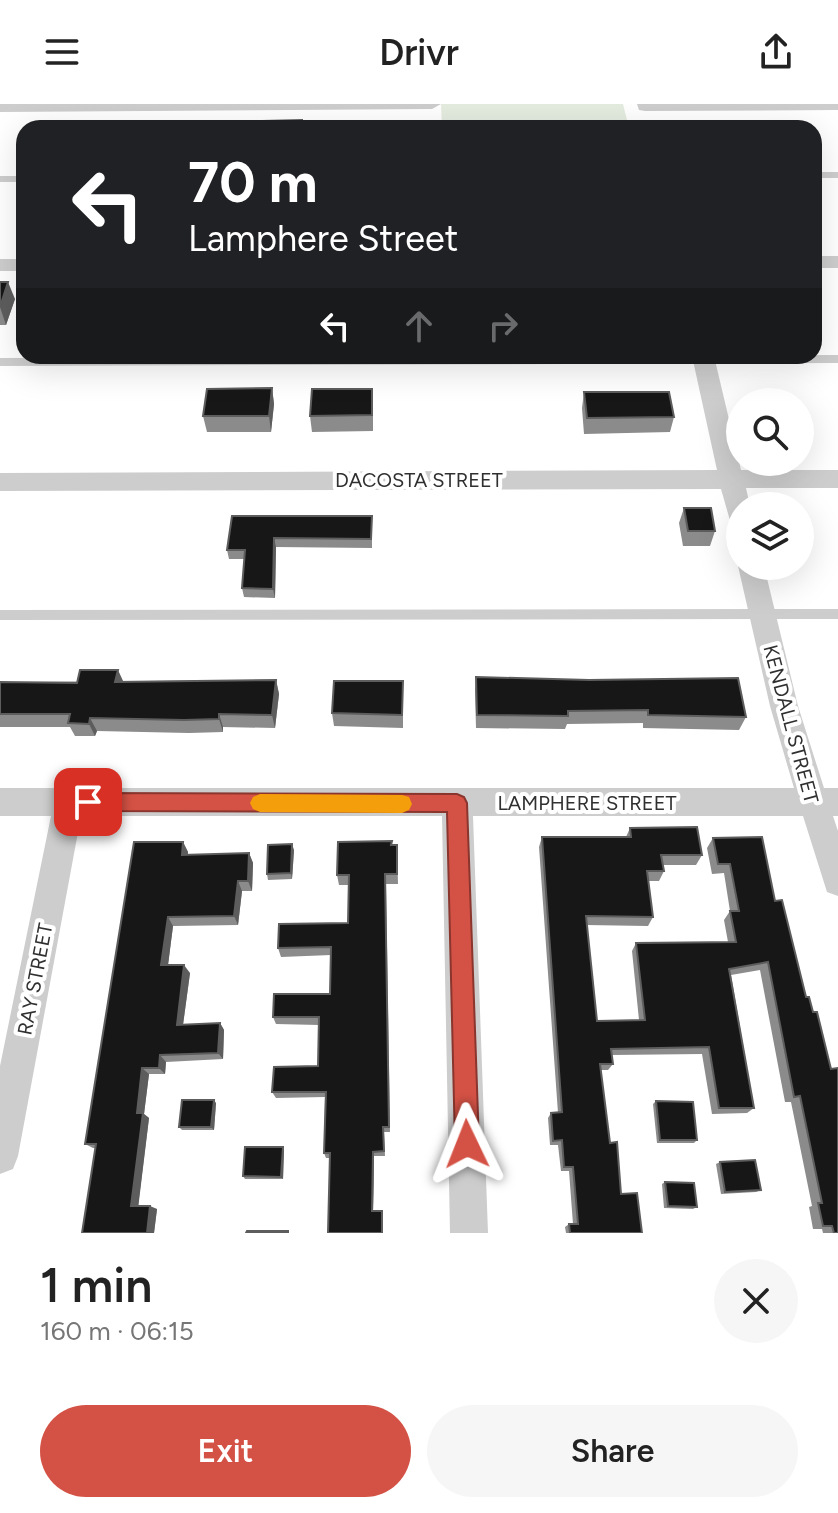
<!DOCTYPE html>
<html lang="en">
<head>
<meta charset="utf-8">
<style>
  :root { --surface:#fff; --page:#f6f6f6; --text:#222; --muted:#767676; --accent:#d45245 }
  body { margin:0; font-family:Figtree,sans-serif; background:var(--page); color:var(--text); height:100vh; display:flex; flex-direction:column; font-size:30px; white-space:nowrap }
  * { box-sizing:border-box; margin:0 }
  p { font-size:26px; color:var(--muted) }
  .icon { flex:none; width:44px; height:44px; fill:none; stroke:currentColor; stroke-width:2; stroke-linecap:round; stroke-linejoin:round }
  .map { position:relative; height:1129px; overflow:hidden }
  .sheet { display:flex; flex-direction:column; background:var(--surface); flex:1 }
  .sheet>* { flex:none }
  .top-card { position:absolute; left:16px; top:16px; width:806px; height:244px; border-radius:24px; box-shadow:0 8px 32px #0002; background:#202124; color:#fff; overflow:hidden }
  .fabs { position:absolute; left:726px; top:284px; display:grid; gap:16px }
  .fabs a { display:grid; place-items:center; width:88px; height:88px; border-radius:50%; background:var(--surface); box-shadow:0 8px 32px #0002; font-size:40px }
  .pin { position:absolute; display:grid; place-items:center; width:68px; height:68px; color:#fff; margin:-34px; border-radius:16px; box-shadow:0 4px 12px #0006 }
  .me { position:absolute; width:88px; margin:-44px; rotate:358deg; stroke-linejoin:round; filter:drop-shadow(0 0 6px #0008) }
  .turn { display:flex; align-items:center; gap:28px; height:168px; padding:0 40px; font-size:36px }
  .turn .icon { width:104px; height:104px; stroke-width:2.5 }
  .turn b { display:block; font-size:56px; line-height:68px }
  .lanes { display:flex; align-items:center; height:76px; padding:0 40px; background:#0003; justify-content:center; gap:40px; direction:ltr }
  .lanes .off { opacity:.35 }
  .round { display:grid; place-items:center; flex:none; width:84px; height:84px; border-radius:42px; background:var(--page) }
  .overview { display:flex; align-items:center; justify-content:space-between; height:136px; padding:0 40px }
  h1 { font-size:48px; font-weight:600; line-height:60px }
  .action { display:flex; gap:16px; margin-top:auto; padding:16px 40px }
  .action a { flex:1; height:92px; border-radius:48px; background:var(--accent); color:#fff; font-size:32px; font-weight:600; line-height:92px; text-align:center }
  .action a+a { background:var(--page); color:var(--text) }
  header { display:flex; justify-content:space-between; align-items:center; height:104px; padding:0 40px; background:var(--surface); font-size:36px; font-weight:600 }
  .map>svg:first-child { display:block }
  .green { fill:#e4ebdf }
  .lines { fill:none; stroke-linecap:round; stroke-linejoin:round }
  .lane { fill:#cdcdcd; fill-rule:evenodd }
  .street { fill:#cdcdcd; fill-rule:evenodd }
  .wall { fill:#8b8b8b }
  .shaded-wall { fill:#5d5d5d }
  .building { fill:#171717; stroke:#5d5d5d; stroke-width:2 }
  .route { fill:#d45245; stroke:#8a352d; stroke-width:2 }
  .slow { fill:#f59e0b }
  .labels { text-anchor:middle; stroke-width:8; stroke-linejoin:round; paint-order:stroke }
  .street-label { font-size:20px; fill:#303030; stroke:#fff }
</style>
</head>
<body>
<header><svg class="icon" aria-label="menu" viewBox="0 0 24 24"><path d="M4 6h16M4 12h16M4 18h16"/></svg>Drivr<svg class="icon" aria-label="share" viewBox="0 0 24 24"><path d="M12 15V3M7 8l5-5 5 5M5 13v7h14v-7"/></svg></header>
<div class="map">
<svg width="838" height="1129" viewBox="0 0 838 1129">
  <rect width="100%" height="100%" fill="#fff"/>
  <!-- green -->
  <path class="green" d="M441,0h182l6,24h-187z"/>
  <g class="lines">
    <!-- lane -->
    <g class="lane">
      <rect x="814" y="68" width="24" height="6"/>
      <rect x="0" y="72" width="24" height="6"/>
      <path d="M838,251v8l-838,3v-8z"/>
      <path d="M838,505v10l-838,1v-10z"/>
    </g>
    <!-- street -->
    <g class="street">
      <path d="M0,0h441l-9,5 -432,3z"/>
      <path d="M637,0h201v6l-193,1 -6,-1z"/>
      <rect x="814" y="152" width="24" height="12"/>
      <rect x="0" y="155" width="24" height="12"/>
      <path d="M692,252h22l27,114h97v18h-92l4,18h-10v21l-9,-3 -10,-35 -721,2v-18l717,-3z"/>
      <path d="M740,458v4h24l34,140 26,82h14v28h-5l5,15v65l-11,-4 -24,-76h-330l15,417h-38l-8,-417h-361l-63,340 -5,13 -13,5v-108l51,-250h-51v-28h794l-24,-82 -32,-140z"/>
    </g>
  </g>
  <!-- wall -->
  <g class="wall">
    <path d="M0,178l15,17 -9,26h-6z"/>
    <path d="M272,284l2,16 -3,28h-64l-4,-16z"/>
    <path d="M584,288l90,25 -4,15 -86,2 -2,-26z"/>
    <path d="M373,301v26l-61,1 -2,-16z"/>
    <path d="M684,404l31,23 -5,15h-27l-4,-23z"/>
    <path d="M232,412l140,9v23l-96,-1 -1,51 -31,-1 -2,-9 3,-29h-16l-2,-9z"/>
    <path d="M476,573l270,40 -7,13 -96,-2v-5l-76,1 -2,5 -89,-1 -1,-38z"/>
    <path d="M276,576l3,14 -4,34 -52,-1v5l-34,1 -92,-2 -2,5h-20l-5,-9h-70v-45z"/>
    <path d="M403,577v47l-69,-2 -2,-13z"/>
    <path d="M630,724l72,27 -6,10h-33l1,6 -5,10h-11l5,36 -5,9 -62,-1 11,96 42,-1 -7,-69 4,-8 92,-1 -4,-22 6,-9 -6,-38 -12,1 -5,-26 6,-10 49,-1 76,396h-15l-1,-4h-9l-4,-22 3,-1 -21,-104h-6l-25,-132 -29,5 23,133 -7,5 -35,1 -10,-60 -90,1 1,9 -5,6h-7l9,73 11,51 21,39h-76l-1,-6 4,-3h4l-4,-53h-8l-3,-26h-8l-2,-27 3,-5h7l-19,-266 3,-10h84z"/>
    <path d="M183,738l5,10v3l61,-2 4,10 -1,28h-10l-4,34 -65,1 -5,39 22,8 -7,52 37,-2 4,7 -1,29 -57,3 -1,12h-16l-5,40 5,4 -11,88 19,3 -3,24 -65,-40 7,-45h-3l-8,-4z"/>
    <path d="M391,741h6l1,39h-12l4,248h-6l1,24h-11l-1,55 10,3v19h-55l2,-75h-4l-2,-5 1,-56 -49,1 -4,-6 46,-26 1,-41 -43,-1 -3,-7 57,-23 1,-39 -50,2 -3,-9 70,-25v-38h-9l-2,-10z"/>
    <path d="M294,746l-2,29 -24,1 -1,-6z"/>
    <path d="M656,997l41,39 -3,3h-37l-4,-39z"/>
    <path d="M216,999l-2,27h-32l-3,-3z"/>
    <path d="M284,1045l-1,30h-38l-2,-3z"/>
    <path d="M720,1058l41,28 -5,2 -35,2 -5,-30z"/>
    <path d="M665,1078l32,25 -4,2 -29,-1 -2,-24z"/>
  </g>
  <!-- shaded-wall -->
  <g class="shaded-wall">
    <path d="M8,178l7,17 -9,26 -6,-18z"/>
    <path d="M272,284l2,16 -3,28 -2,-16z"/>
    <path d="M274,434l2,9 -1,51 -2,-9z"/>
    <path d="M118,566l6,13 -9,-1z"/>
    <path d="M276,576l3,14 -4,34 -3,-13z"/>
    <path d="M219,610l4,13v5l-4,-13z"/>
    <path d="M90,614l7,13 -2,5 -6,-12z"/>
    <path d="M183,738l5,10 -2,13 -4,-10z"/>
    <path d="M292,740l2,6 -2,29 -1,-6z"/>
    <path d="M249,749l4,10 -1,28 -4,-10z"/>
    <path d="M238,777l4,10 -4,34 -4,-9z"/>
    <path d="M168,813l5,9 -6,47 -6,-8z"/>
    <path d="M184,861l6,8 -8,59 -5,-7z"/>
    <path d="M220,919l4,7 -1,29 -5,-6z"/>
    <path d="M160,951l6,7 -1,12 -6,-6z"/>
    <path d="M142,964l7,6 -5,40 5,4 -11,91 -7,-3 6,-93z"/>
    <path d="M214,996l2,3 -2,27 -3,-3z"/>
    <path d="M283,1043l1,2 -1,30 -2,-2z"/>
    <path d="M373,1048l1,4 -1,58 -1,-3z"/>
    <path d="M150,1102l7,3 -3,24h-7z"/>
  </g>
  <!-- building -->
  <g class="building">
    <path d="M302,16v8h-40l1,-7z"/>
    <path d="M0,178h8l-8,25z"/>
    <path d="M272,284l-3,28h-66l4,-27z"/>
    <path d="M312,285h60v26l-62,1z"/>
    <path d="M584,288h85l5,25 -87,1z"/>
    <path d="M684,404h27l4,23h-27z"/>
    <path d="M232,412h140l-1,23 -97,-1 -1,51 -31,-1 3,-38h-18z"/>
    <path d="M80,566h38l-3,12 161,-2 -4,35 -53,-1v5l-35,1 -94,-2 -1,6 -21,-1 2,-9h-70v-32l77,1z"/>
    <path d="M476,573l113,3 149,-2 8,39 -98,-2v-5l-80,1v5l-91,-1z"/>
    <path d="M334,577h69l-1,34 -70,-2z"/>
    <path d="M697,723l5,28h-41l3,16h-17l6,46 -67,-1 11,105 48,-1 -9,-77 100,-1 -6,-31h9l-9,-47h-12l-5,-26 49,-1 13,64 7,-1 24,97h3l4,15h4l14,57 7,-1v165h-4l-2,-7h-9l-5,-23h4l-22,-107 -6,1 -26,-135 -39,7 25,139h-35l-10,-61 -98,2 2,15h-13l10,79 7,-1 4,52 16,-1 5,40h-72l-1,-9h9l-5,-57h-9l-2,-27 -9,1 -2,-28 11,-1 -20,-275h89l-1,-9z"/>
    <path d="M392,737l-1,4h6v29h-12l4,253h-6l1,24 -11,1 -1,59h10v22h-54l2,-80h-6l2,-61h-54l2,-25 44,-1 1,-49h-46l1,-23h56l1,-47 -53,1 1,-24 69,-1 1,-48h-12l1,-33z"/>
    <path d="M134,738h49l-1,13 67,-2 -1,28h-10l-4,35 -66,1 -7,48h23l-7,60 43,-2 -2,30 -58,2 -1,13h-17l-5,45h6l-12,93h19l-3,27h-65l14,-89h-11z"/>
    <path d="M292,740l-1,29 -24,1 1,-29z"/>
    <path d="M182,996h32l-3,27h-32z"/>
    <path d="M656,997l37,1 4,38h-37z"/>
    <path d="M245,1043h38l-2,30 -38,-1z"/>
    <path d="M755,1056l6,30 -36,2 -5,-30z"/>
    <path d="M665,1078l29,1 3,24 -29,-1z"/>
    <path d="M247,1127h41v2h-42z"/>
  </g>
  <!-- route -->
  <path class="route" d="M88,689l369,1 7,3 3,6 12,341 -4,9 -8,3 -9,-3 -3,-9 -8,-332 -359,-1 -7,-3 -2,-6 2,-7z"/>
  <!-- slow -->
  <path class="slow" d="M260,690l142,1 7,2 3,7 -3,6 -7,3 -142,-1 -7,-3 -3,-6 3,-6z"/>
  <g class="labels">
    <!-- street labels -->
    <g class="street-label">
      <text x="419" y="383">DACOSTA STREET</text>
      <text transform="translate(791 620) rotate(75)" y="7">KENDALL STREET</text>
      <text x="587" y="706">LAMPHERE STREET</text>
      <text transform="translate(35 875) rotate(-79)" y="7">RAY STREET</text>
    </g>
  </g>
</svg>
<div class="fabs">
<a><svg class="icon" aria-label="search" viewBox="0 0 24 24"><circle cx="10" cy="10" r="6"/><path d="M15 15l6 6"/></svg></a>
<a><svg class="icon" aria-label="layers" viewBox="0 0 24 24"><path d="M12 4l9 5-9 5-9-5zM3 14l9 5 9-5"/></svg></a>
</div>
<div class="pin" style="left:88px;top:698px;background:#d93025"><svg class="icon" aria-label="arrive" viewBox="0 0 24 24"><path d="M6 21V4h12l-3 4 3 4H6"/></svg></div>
<svg class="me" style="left:467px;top:1040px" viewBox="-20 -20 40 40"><path d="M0-17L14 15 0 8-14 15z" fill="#d45245" stroke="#fff" stroke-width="4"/></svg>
<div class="top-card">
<div class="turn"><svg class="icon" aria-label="left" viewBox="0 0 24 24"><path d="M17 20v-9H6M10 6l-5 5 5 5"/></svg><div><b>70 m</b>Lamphere Street</div></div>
<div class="lanes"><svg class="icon" aria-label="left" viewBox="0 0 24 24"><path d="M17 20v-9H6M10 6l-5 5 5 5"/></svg><svg class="icon off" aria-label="ahead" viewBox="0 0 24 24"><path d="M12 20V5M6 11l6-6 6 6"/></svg><svg class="icon off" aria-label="right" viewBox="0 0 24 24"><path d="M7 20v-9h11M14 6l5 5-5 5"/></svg></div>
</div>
</div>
<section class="sheet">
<div class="overview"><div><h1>1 min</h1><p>160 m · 06:15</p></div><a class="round"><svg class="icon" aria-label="close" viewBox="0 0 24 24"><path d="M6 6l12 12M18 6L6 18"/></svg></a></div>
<div class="action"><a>Exit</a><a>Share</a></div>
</section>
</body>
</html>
